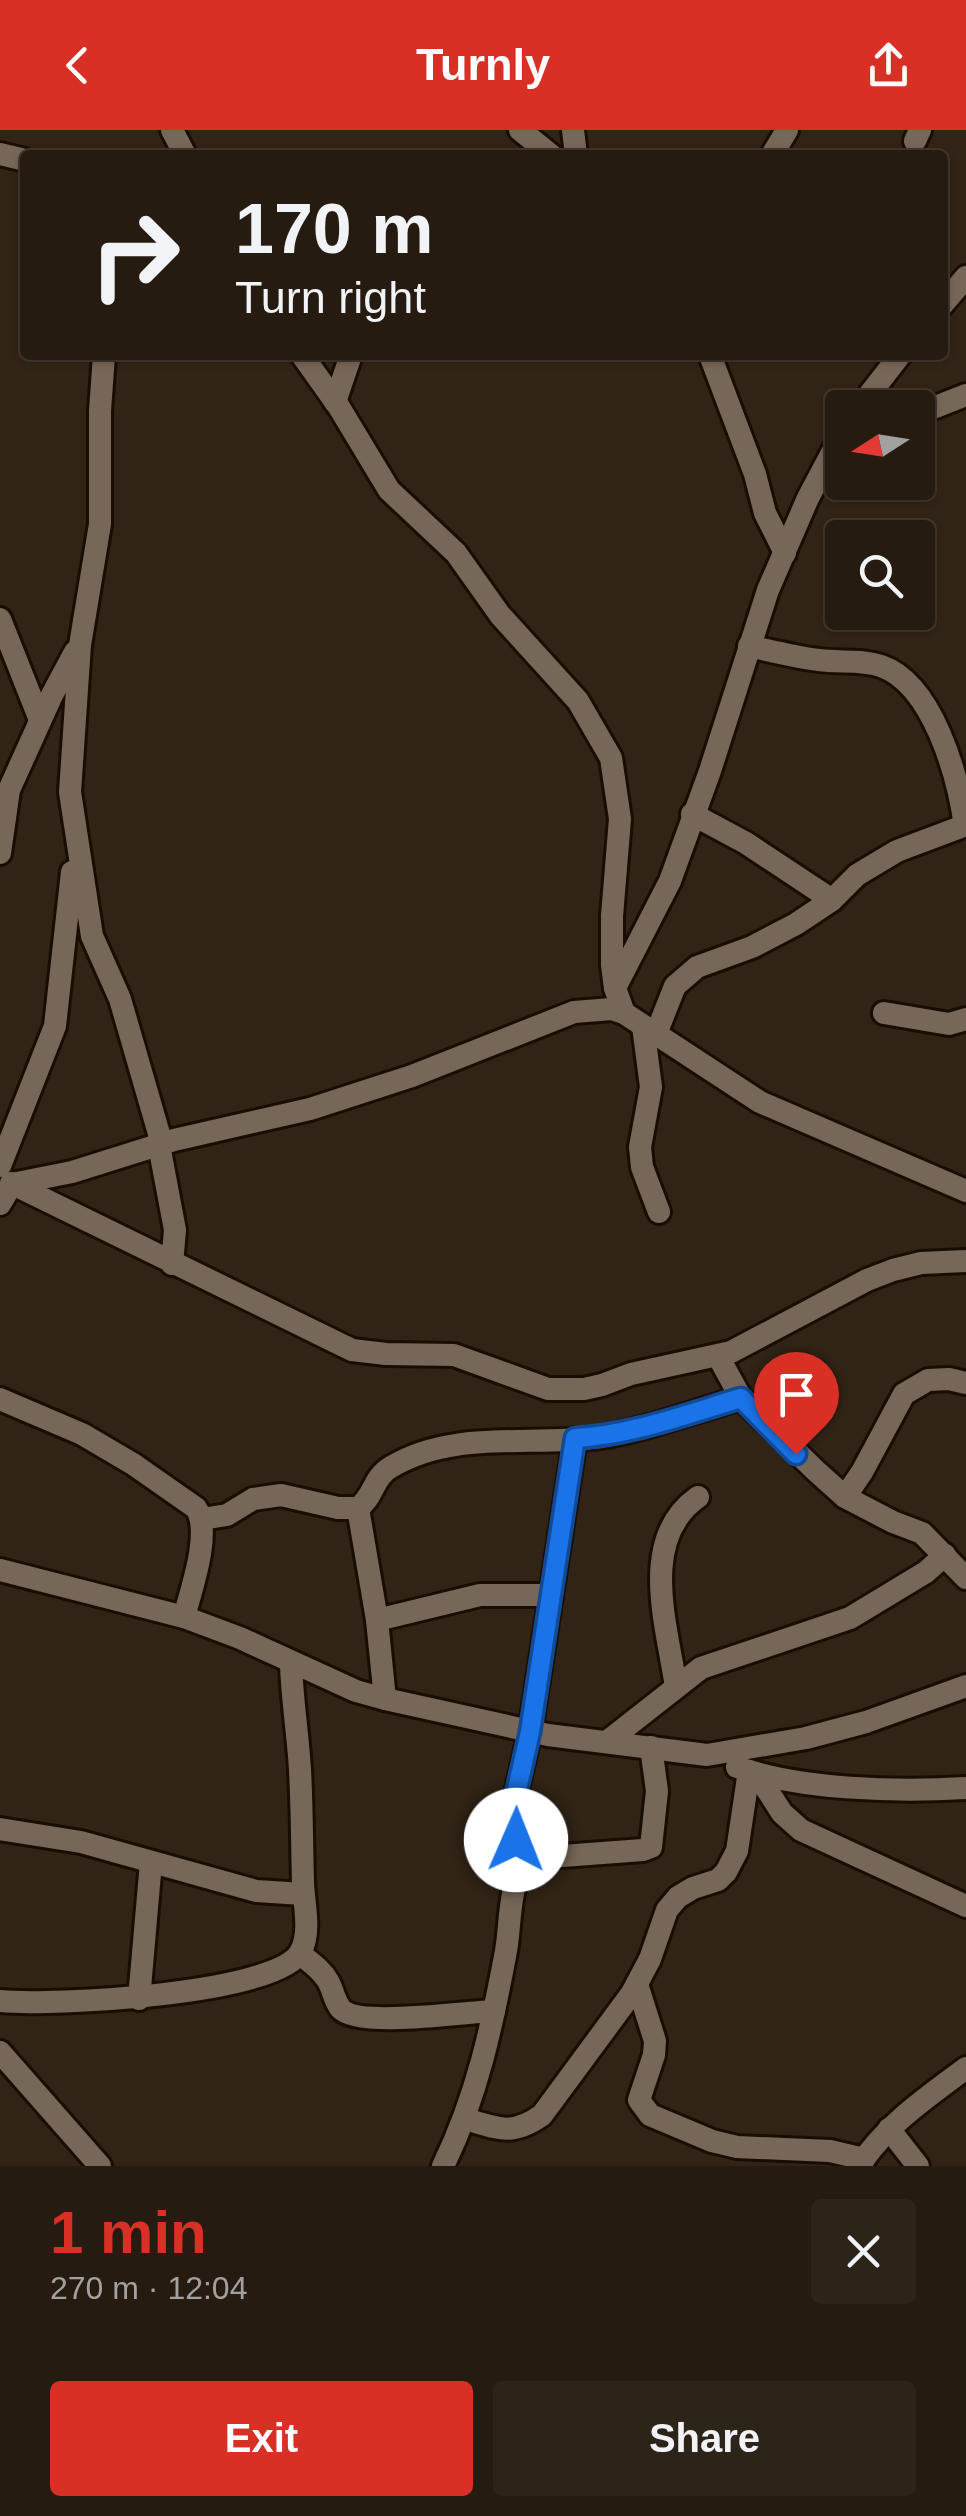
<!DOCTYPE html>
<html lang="en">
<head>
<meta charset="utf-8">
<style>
  :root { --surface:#251b10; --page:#2d2419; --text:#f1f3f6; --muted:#a3a19f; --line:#423930; --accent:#d93025 }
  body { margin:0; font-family:Helvetica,sans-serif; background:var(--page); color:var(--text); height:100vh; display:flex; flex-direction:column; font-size:38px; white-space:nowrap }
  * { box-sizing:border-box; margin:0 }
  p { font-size:32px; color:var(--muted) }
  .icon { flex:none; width:55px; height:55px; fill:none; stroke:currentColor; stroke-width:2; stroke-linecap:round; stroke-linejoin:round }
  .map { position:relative; height:2036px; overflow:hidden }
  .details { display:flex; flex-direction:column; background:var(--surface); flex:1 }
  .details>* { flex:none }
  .hud { position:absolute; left:20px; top:20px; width:928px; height:210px; border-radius:10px; box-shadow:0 2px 8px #0004,0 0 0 2px var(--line); background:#251b10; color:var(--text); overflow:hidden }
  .needle { width:65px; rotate:258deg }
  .tools { position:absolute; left:825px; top:260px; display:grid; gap:20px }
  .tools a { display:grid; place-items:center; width:110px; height:110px; border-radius:10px; background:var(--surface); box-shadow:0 2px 8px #0004,0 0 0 2px var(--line); font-size:50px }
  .pin { position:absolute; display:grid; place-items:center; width:85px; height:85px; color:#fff; margin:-102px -42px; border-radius:50% 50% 50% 0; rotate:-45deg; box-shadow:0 0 10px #0007 }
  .pin .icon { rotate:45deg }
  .me { position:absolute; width:110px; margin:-55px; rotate:1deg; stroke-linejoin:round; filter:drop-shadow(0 0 8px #0008) }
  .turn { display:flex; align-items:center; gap:35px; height:210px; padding:0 50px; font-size:45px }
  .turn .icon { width:130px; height:130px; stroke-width:2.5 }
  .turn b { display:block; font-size:70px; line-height:85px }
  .round { display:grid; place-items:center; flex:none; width:105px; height:105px; border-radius:10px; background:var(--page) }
  .overview { display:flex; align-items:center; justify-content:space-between; height:170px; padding:0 50px }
  h1 { font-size:60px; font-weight:600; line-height:75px; color:var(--accent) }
  .button { display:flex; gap:20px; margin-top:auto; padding:20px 50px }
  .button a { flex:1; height:115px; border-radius:10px; background:var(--accent); color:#fff; font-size:40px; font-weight:600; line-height:115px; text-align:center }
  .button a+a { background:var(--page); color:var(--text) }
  header { display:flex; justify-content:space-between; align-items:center; height:130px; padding:0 50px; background:var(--accent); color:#fff; font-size:45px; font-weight:600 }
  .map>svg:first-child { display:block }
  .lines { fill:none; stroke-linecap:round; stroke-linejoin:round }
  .minor-casing { stroke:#190d02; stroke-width:28 }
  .minor { stroke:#776758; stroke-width:22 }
  .route-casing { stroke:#114b97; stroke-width:25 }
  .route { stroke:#1a73e8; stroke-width:18 }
</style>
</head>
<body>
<header><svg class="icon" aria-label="back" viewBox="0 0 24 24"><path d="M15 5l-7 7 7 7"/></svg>Turnly<svg class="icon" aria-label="share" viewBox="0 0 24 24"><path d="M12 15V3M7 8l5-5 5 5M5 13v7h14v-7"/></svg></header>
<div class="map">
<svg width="966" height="2036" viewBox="0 0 966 2036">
  <rect width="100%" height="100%" fill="#312416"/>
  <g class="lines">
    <defs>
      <g id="minor">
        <path d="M172,0l13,25"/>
        <path d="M520,0l31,25"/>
        <path d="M573,0l3,25"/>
        <path d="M915,11l5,-11"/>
        <path d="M0,24l25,6"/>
        <path d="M772,25l15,-25"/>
        <path d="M942,175l24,-28"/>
        <path d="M104,225l-4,56v113l-20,121 -10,147 22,144 28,63 42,145"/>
        <path d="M302,225l37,52 50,83 67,63 44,62 78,86 33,57 9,61 -8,97v49l3,23 9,25"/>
        <path d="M710,225l45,119 10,39 20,40"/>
        <path d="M335,272l16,-47"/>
        <path d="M859,278l41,-53"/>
        <path d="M918,284l48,-19"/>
        <path d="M0,489l40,101"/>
        <path d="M749,516c23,5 46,11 70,14 20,3 42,-1 62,6 52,18 77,110 84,160"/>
        <path d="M692,684l54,29 86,57"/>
        <path d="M0,723l9,-63 43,-95 23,-43"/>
        <path d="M615,858l55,-107 40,-110 58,-181 40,-92 34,-64"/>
        <path d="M884,883l65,11 17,-5"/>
        <path d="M643,896l8,61 -11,60 2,20 17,45"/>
        <path d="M656,904l19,-48 22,-19 55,-20 44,-23 36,-24 25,-25 40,-24 69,-26"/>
        <path d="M159,1015l16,85 -3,34"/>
        <path d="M0,1036l55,-140 17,-154"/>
        <path d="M11,1053l341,167 34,4 68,1 94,34h36l18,-4 29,-11 100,-22 136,-72 26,-10 28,-7 45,-2"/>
        <path d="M0,1074l12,-20 60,-12 102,-32 136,-31 102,-33 162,-64 38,-3 12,4 136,89 206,89"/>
        <path d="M718,1226l23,42 74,72 30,27 48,25 29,11 44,45"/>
        <path d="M0,1269l82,35 51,30 63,44c16,24 -5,82 -12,109"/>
        <path d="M845,1367l17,-25 42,-78 24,-14 21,-1 17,4"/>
        <path d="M358,1378l19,112 8,79"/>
        <path d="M202,1389l25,-4 26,-16 28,-4 57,13h20c16,-11 15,-31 33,-41 63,-38 140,-20 210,-30 47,-8 94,-26 140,-39"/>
        <path d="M0,1440l184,47 56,21 116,53 29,8 163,36 159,20 99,-17 60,-16 100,-36"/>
        <path d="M377,1490l103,-25h71"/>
        <path d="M676,1557c-9,-62 -38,-148 22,-190"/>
        <path d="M608,1611l93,-73 149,-50 76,-46 19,-17"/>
        <path d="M737,1637c64,23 161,25 229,21"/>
        <path d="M757,1644l25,39 19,17 165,76"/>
        <path d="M0,1699l81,13 175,49 47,3"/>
        <path d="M526,1734l-10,-24 -1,-42 15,-66 45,-293"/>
        <path d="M300,1824c10,8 21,15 28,27 5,8 6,20 13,28 18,19 125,3 153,2"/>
        <path d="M637,1854l18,57 -1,14 -15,45 11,15 62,26 25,6 93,4 34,8"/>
        <path d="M139,1869l12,-137"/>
        <path d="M0,1871c50,5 279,-6 301,-50 10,-20 3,-46 2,-68 -1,-37 -1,-76 -3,-113 -2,-36 -8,-71 -9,-106"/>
        <path d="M0,1922l100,114"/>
        <path d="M466,1989c32,10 47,17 76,-4l90,-122 18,-34 17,-49 11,-13 15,-9 25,-8 8,-8 11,-21 12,-80"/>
        <path d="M889,1999l29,37"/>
        <path d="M443,2036c34,-69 49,-140 63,-215 4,-23 3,-48 10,-70 3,-10 11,-17 19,-23l108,-8 8,-3 6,-56 -6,-44"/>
        <path d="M859,2036c28,-42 67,-68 107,-98"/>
      </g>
    </defs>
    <!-- minor casing -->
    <use href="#minor" class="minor-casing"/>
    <!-- minor -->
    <use href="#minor" class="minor"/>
  </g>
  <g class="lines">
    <defs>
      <path id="route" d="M516,1710l-1,-42 15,-66 45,-294c57,-3 112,-24 166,-40l55,56"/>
    </defs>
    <!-- route casing -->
    <use href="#route" class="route-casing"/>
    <!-- route -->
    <use href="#route" class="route"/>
  </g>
</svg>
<div class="tools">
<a><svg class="needle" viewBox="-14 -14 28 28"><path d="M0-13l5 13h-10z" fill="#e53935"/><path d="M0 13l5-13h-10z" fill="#a3a19f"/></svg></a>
<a><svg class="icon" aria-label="search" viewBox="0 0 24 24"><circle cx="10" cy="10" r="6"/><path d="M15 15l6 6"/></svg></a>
</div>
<div class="pin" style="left:796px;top:1324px;background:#d93025"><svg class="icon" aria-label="arrive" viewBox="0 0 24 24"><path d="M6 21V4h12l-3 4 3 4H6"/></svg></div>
<svg class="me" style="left:516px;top:1710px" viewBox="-20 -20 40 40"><circle r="19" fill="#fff"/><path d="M0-13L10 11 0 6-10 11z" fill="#1a73e8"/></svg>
<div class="hud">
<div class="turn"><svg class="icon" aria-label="right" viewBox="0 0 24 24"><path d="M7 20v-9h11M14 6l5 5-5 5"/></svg><div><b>170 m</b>Turn right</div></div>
</div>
</div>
<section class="details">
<div class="overview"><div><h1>1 min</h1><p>270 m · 12:04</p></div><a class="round"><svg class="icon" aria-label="close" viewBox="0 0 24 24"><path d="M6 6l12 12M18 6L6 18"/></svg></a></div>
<div class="button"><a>Exit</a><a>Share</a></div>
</section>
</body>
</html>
